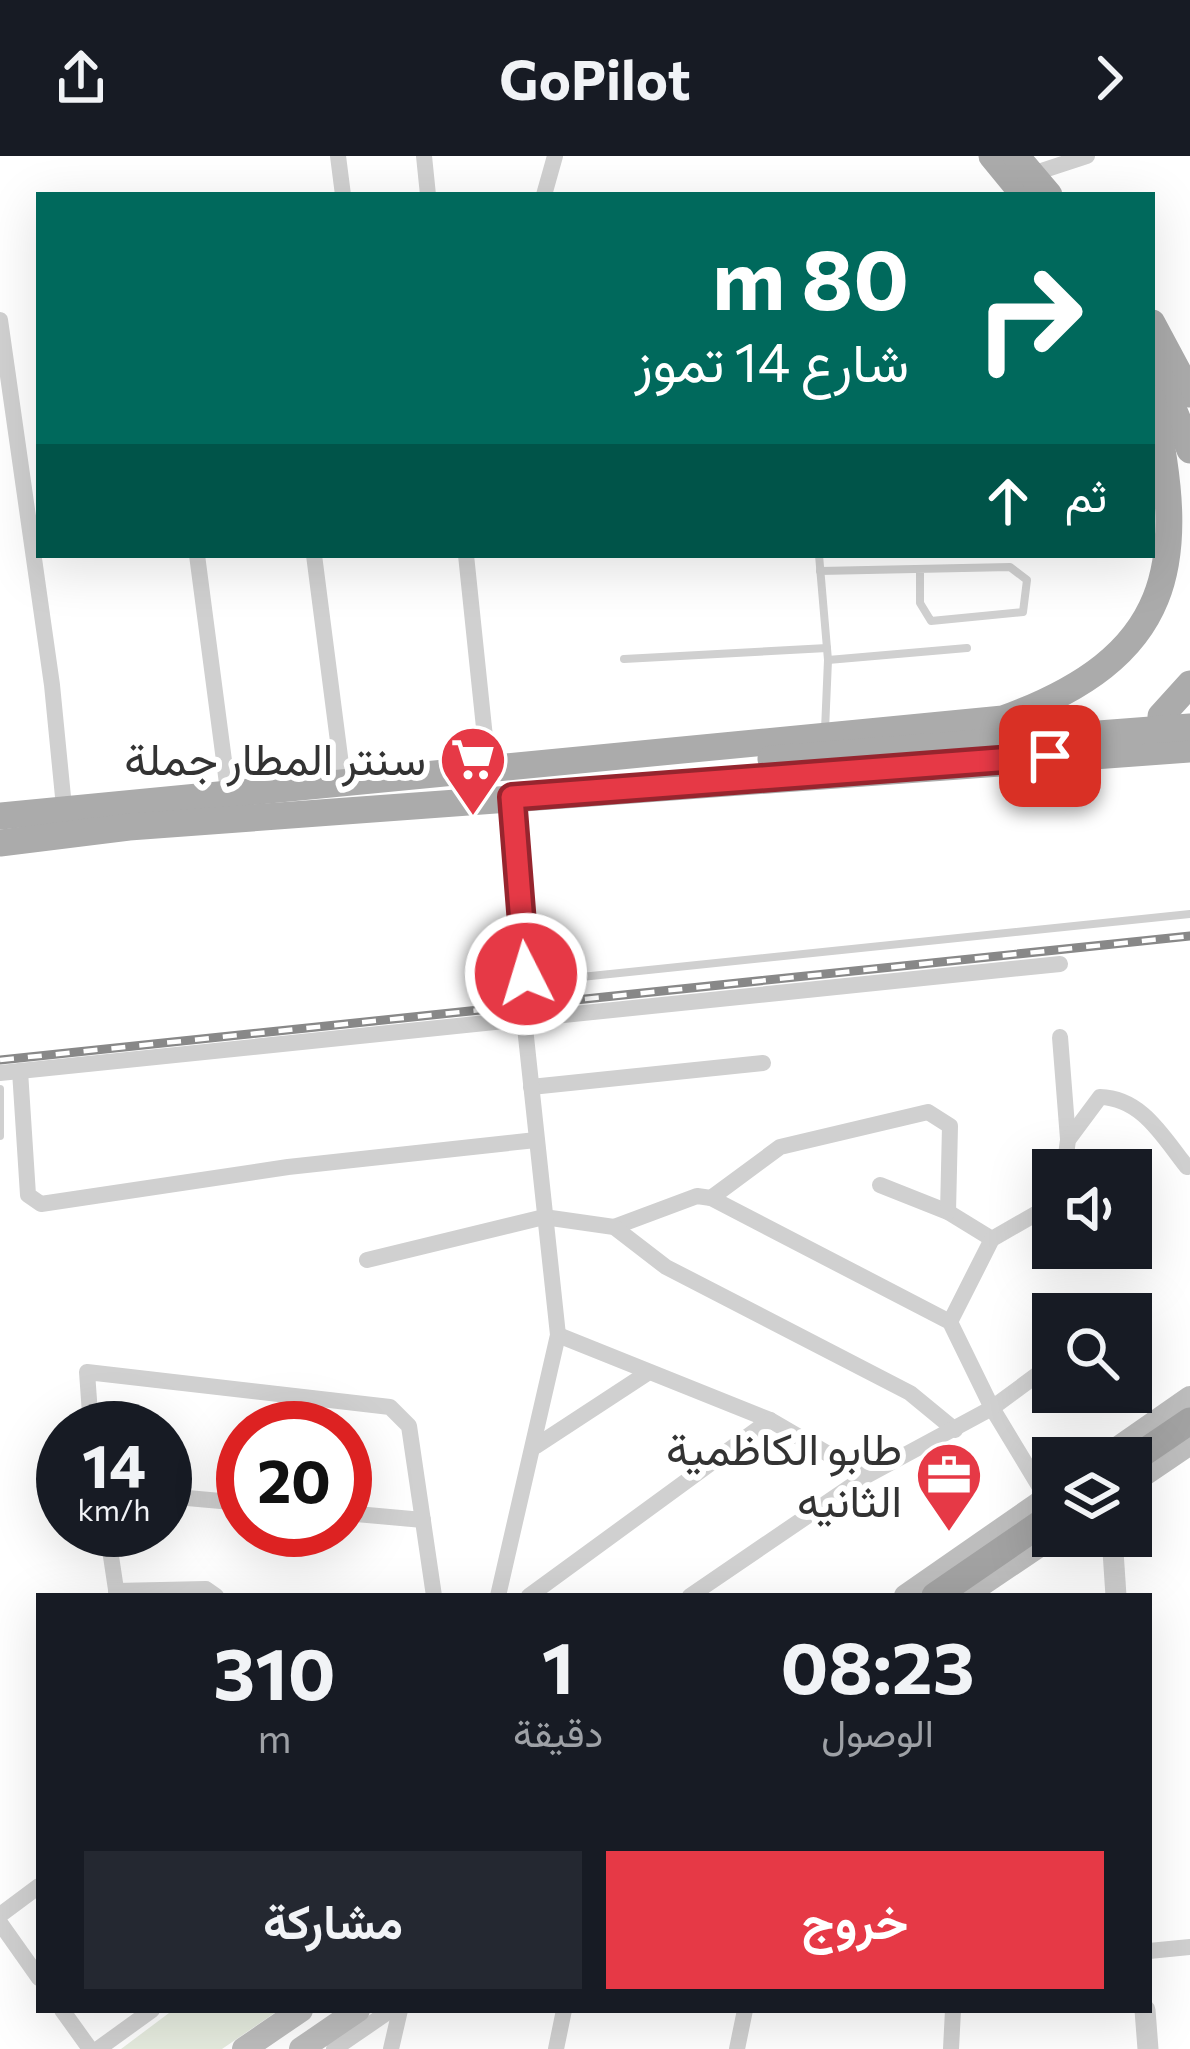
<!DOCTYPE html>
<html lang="ar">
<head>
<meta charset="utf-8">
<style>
  :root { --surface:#171b24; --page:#242831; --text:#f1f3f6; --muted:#9ea1a6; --accent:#e63946 }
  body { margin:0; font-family:Commissioner,Vazirmatn,sans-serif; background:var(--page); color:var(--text); direction:rtl; height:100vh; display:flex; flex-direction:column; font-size:45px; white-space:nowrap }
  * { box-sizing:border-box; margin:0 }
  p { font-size:39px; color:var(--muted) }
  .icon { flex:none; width:66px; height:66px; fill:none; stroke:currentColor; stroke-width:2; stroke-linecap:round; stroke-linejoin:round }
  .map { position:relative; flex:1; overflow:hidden; direction:ltr }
  .details { position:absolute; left:36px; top:1437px; width:1116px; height:420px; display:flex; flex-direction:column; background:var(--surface); border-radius:0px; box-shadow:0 12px 48px #0002; direction:rtl }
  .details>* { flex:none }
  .top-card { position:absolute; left:36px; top:36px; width:1119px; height:366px; border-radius:0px; box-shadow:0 12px 48px #0002; direction:rtl; background:#00695c; color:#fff; overflow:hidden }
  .buttons { position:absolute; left:1032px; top:993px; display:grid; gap:24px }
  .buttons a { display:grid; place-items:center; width:120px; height:120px; border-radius:0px; background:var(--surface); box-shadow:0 12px 48px #0002; font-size:60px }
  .speed { position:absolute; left:36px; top:1245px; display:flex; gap:24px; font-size:60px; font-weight:700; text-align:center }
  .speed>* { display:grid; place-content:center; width:156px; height:156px; border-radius:50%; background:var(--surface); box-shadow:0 12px 48px #0002; line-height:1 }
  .speed small { font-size:30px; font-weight:400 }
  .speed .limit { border:18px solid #d22; background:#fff; color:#111 }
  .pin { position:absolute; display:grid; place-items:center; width:102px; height:102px; color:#fff; margin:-51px; border-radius:24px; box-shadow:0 6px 18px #0006 }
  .me { position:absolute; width:132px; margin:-66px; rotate:355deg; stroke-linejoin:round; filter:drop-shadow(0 0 9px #0008) }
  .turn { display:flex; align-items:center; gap:42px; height:252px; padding:0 48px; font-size:54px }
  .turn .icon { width:156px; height:156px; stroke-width:2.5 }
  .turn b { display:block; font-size:84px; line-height:102px }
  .then { display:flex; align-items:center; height:114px; padding:0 48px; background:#0003; gap:24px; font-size:45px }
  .eta { display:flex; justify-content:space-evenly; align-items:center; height:204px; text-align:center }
  .eta b { font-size:72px; font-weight:700; line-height:84px }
  .button { display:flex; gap:24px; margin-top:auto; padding:24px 48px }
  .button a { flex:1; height:138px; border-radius:0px; background:var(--accent); color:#fff; font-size:48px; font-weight:700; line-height:138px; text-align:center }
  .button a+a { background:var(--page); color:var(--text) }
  header { display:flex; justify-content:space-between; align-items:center; height:156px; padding:0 48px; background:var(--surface); font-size:54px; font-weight:700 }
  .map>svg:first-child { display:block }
  .green { fill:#e6ecdf }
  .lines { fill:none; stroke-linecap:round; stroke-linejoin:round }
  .service { stroke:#d0d0d0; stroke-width:8 }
  .minor { stroke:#d0d0d0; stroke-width:16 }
  .tertiary { stroke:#d0d0d0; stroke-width:21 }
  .secondary { stroke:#bdbdbd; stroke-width:24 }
  .primary { stroke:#ababab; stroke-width:27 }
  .trunk { stroke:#a2a2a2; stroke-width:27 }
  .rail-casing { stroke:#888; stroke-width:9 }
  .rail { stroke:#fff; stroke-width:4.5; stroke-dasharray:14; stroke-linecap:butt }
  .primary-bridge { stroke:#ababab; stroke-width:27 }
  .route-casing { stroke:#96252e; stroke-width:30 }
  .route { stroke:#e63946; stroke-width:21 }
  .labels { text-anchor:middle; stroke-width:12; stroke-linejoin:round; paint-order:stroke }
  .poi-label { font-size:45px; fill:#333; stroke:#fff; text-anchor:end }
</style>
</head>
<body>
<header><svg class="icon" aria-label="forward" viewBox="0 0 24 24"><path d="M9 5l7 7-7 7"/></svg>GoPilot<svg class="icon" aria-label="share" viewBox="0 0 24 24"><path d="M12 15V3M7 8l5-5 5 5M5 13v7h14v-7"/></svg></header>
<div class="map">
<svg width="1190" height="1893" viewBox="0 0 1190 1893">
  <rect width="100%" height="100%" fill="#fff"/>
  <!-- green -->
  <path class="green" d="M173,1854h106l-57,39h-101z"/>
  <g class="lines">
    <!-- service -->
    <g class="service">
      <path d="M819,399l9,105 -3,70"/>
      <path d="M820,415l190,-4 17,13 -4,32 -92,9 -11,-18v-34"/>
      <path d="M624,503l203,-11"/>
      <path d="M828,504l139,-12"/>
      <path d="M512,651l14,167 7,8 657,-68"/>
      <path d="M0,933v47"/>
    </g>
    <!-- minor -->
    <g class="minor">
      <path d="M338,0l5,39"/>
      <path d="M424,0l4,39"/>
      <path d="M1032,18l55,-18"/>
      <path d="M544,39l11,-39"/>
      <path d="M0,164l52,365 12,122"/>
      <path d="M197,399l31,236"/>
      <path d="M314,399l29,225"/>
      <path d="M466,399l22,211"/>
      <path d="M1060,881l8,102"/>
      <path d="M20,915l8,124 13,9 247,-37 248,-27"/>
      <path d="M0,917l1060,-109"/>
      <path d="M531,931l232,-24"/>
      <path d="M1064,1014l4,-30 32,-43c42,1 63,40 87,70"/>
      <path d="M880,1029l68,27 44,27"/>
      <path d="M711,1042l69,-51 148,-35 22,14 -2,86"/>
      <path d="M614,1071l83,-31 14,2 239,124 42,86 55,91"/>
      <path d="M367,1104l177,-43 70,10 52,40 244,126 45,37"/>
      <path d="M1119,1158l10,-7"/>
      <path d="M950,1166l42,-83 61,-35"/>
      <path d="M558,1179l212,85 96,56"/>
      <path d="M91,1272l-4,-56 303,35 19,19 25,170"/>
      <path d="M536,1290l113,-74"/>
      <path d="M165,1340l78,7"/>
      <path d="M345,1357l78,7"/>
      <path d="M107,1374l10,66"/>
      <path d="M116,1435l90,-2 10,7"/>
      <path d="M498,1440l60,-261 -34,-317"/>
      <path d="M529,1440l241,-176"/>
      <path d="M690,1440l176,-120 126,-68 61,-45"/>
      <path d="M0,1759l39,-29"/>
      <path d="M0,1767l39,55"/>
      <path d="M1149,1795l41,-4"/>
      <path d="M62,1854l28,39"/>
      <path d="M98,1893l54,-39"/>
      <path d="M334,1893l57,-39"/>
      <path d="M391,1893l9,-39"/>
      <path d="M556,1893l8,-39"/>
      <path d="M737,1893l8,-39"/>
      <path d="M951,1893l2,-39"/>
    </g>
    <!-- tertiary -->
    <g class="tertiary">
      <path d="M1112,1380l4,60"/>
      <path d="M1145,1854l3,39"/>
    </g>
    <!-- secondary -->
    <g class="secondary">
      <path d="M1104,1302l86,-60"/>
      <path d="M1131,1327l59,-40"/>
      <path d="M906,1440l147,-102"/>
      <path d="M964,1440l89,-60"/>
      <path d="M244,1893l57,-39"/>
      <path d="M301,1893l57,-39"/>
    </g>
    <!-- primary -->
    <g class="primary">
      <path d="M992,0l32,39"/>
      <path d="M1016,0l33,39"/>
      <path d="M1152,167l38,71"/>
      <path d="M1152,201l38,93"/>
      <path d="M1161,560l29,-32"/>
      <path d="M0,660l1003,-97c170,-62 187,-152 149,-320"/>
      <path d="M0,687l129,-16 1061,-78"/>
    </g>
    <!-- trunk -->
    <g class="trunk">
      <path d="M1131,1305l59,-40"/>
      <path d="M935,1440l118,-81"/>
    </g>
    <defs>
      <path id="rail" d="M0,904l1190,-124"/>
    </defs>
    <!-- rail casing -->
    <use href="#rail" class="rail-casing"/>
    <!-- rail -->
    <use href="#rail" class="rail"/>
    <!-- primary-bridge -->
    <path class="primary-bridge" d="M771,603l419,-32"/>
  </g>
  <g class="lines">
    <defs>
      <path id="route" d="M526,818l-14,-177 538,-41"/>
    </defs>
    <!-- route casing -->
    <use href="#route" class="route-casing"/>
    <!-- route -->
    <use href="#route" class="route"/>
  </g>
  <!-- icons -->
  <defs>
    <symbol id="supermarket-pin" viewBox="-11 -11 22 30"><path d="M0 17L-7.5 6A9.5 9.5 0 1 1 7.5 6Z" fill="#e63946" stroke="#fff"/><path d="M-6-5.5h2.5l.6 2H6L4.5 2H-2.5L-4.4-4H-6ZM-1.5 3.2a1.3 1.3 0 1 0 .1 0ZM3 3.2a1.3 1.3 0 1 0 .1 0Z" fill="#fff"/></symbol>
    <symbol id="office-pin" viewBox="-11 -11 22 30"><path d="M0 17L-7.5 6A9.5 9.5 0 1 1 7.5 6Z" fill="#e63946" stroke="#fff"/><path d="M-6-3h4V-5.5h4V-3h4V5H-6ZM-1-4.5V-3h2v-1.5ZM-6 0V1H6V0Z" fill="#fff"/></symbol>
  </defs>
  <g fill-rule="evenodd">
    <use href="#supermarket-pin" x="435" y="565" width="76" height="104"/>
    <use href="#office-pin" x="911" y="1281" width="76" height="104"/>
  </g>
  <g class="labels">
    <!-- poi labels -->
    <g class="poi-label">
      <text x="426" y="619">سنتر المطار جملة</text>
      <text x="902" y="1309">طابو الكاظمية<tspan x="902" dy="52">الثانيه</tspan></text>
    </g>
  </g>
</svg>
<div class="buttons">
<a><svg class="icon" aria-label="sound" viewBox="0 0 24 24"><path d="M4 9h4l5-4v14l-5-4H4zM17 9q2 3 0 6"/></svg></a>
<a><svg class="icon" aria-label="search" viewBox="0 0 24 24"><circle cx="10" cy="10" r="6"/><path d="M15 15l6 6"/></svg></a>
<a><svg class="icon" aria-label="layers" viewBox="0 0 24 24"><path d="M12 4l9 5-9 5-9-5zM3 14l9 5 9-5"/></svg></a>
</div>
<div class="speed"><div>14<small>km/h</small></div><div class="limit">20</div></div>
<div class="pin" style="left:1050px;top:600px;background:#d93025"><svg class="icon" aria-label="arrive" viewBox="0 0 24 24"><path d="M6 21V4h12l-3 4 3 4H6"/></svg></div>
<svg class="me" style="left:526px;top:818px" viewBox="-20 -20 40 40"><circle r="17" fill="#e63946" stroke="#fff" stroke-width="3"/><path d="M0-11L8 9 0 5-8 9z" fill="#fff"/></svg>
<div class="top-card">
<div class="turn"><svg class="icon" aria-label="right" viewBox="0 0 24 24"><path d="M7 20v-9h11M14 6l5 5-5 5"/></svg><div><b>80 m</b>شارع 14 تموز</div></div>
<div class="then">ثم<svg class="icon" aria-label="ahead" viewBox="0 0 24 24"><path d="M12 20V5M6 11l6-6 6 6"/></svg></div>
</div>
<section class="details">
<div class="eta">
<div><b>08:23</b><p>الوصول</p></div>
<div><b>1</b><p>دقيقة</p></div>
<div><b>310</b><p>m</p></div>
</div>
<div class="button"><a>خروج</a><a>مشاركة</a></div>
</section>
</div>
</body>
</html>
